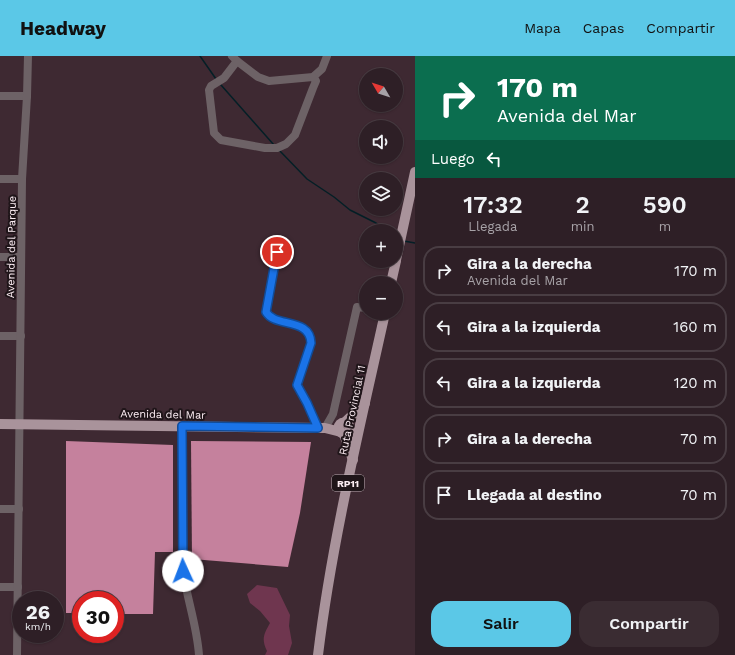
<!DOCTYPE html>
<html lang="es">
<head>
<meta charset="utf-8">
<style>
  :root { --surface:#2e1f26; --page:#3a2c32; --text:#f1f3f6; --muted:#a7a2a7; --line:#493d43; --accent:#5bc8e7 }
  body { margin:0; font-family:"Work Sans",sans-serif; background:var(--page); color:var(--text); height:100vh; display:flex; flex-direction:column; font-size:15px; white-space:nowrap }
  * { box-sizing:border-box; margin:0 }
  p { font-size:13px; color:var(--muted) }
  .icon { flex:none; width:22px; height:22px; fill:none; stroke:currentColor; stroke-width:2; stroke-linecap:round; stroke-linejoin:round }
  .map { position:relative; flex:1; overflow:hidden }
  .panel { display:flex; flex-direction:column; background:var(--surface); width:320px }
  .panel>* { flex:none }
  .banner { background:#0b6e4f; color:#fff; overflow:hidden }
  .needle { width:26px; rotate:309deg }
  .controls { position:absolute; left:359px; top:12px; display:grid; gap:8px }
  .controls a { display:grid; place-items:center; width:44px; height:44px; border-radius:50%; background:var(--surface); box-shadow:0 1px 3px #0004,0 0 0 1px var(--line); font-size:20px }
  .speed { position:absolute; left:12px; top:535px; display:flex; gap:8px; font-size:20px; font-weight:700; text-align:center }
  .speed>* { display:grid; place-content:center; width:52px; height:52px; border-radius:50%; background:var(--surface); box-shadow:0 1px 3px #0004,0 0 0 1px var(--line); line-height:1 }
  .speed small { font-size:10px; font-weight:400 }
  .speed .limit { border:6px solid #d22; background:#fff; color:#111 }
  .pin { position:absolute; display:grid; place-items:center; width:34px; height:34px; color:#fff; margin:-17px; border:2px solid #fff; border-radius:50%; box-shadow:0 1px 4px #0007 }
  .me { position:absolute; width:44px; margin:-22px; rotate:358deg; stroke-linejoin:round; filter:drop-shadow(0 0 3px #0008) }
  .turn { display:flex; align-items:center; gap:14px; height:84px; padding:0 16px; font-size:18px }
  .turn .icon { width:52px; height:52px; stroke-width:2.5 }
  .turn b { display:block; font-size:28px; line-height:34px }
  .then { display:flex; align-items:center; height:38px; padding:0 16px; background:#0003; gap:8px; font-size:15px }
  .eta { display:flex; justify-content:space-evenly; align-items:center; height:68px; text-align:center }
  .eta b { font-size:24px; font-weight:600; line-height:28px }
  .button { display:flex; gap:8px; margin-top:auto; padding:8px 16px }
  .button a { flex:1; height:46px; border-radius:16px; background:var(--accent); color:#111; font-size:16px; font-weight:600; line-height:46px; text-align:center }
  .button a+a { background:var(--page); color:var(--text) }
  ul { padding:0; list-style:none }
  li { display:flex; align-items:center; gap:12px; height:50px; margin:0 8px 6px; padding:0 8px; border:2px solid var(--line); border-radius:16px }
  li div { flex:1 }
  li b { display:block; font-size:15px }
  li em { font-style:normal }
  header { display:flex; align-items:center; gap:24px; box-sizing:border-box; height:56px; padding:0 20px; background:var(--accent); color:#111 }
  header strong { font-size:19px }
  nav { display:flex; gap:22px; margin-inline-start:auto; font-size:14px }
  main { display:flex; flex:1; min-height:0 }
  .map>svg:first-child { display:block }
  .green { fill:#6f364f }
  .lines { fill:none; stroke-linecap:round; stroke-linejoin:round }
  .stream { stroke:#041f26; stroke-width:1.5 }
  .building { fill:#c5819d }
  .minor { stroke:#6d6266; stroke-width:8 }
  .major { stroke:#a9939b; stroke-width:10 }
  .route-casing { stroke:#114b97; stroke-width:10 }
  .route { stroke:#1a73e8; stroke-width:7 }
  .labels { text-anchor:middle; stroke-width:4; stroke-linejoin:round; paint-order:stroke }
  .shield { fill:#1f1519; stroke:#baacb2; stroke-width:1 }
  .shield-label { font-size:10px; font-weight:bold; fill:#fcedf3 }
  .street-label { font-size:11px; fill:#fcedf3; stroke:#1f1519 }
</style>
</head>
<body>
<header>
<strong>Headway</strong>
<nav><a>Mapa</a><a>Capas</a><a>Compartir</a></nav>
</header>
<main>
<div class="map">
<svg width="415" height="599" viewBox="0 0 415 599">
  <rect width="100%" height="100%" fill="#3e2932"/>
  <!-- green -->
  <path class="green" d="M257,529l20,3 13,27 -1,11 3,17 -4,12h-23l2,-4c-6,-12 -3,-17 3,-28l-10,-12 -10,-8 -3,-9z"/>
  <g class="lines">
    <!-- stream -->
    <g class="stream">
      <path d="M200,0l16,23"/>
      <path d="M221,29l53,60"/>
      <path d="M279,94l28,29 27,18 16,13 26,13 10,8"/>
      <path d="M404,185l11,2"/>
    </g>
  </g>
  <!-- building -->
  <g class="building">
    <path d="M66,385l107,4v107h-18l-2,62h-38v-14h-34v13h-15z"/>
    <path d="M191,385l120,1 -11,71 -12,54 -96,-8z"/>
  </g>
  <g class="lines">
    <!-- minor -->
    <g class="minor">
      <path d="M232,0l5,5 21,16 11,4 44,-4 9,-8 5,-13"/>
      <path d="M237,5l-13,17 -13,8 -2,4 5,43 7,7 44,8h12l9,-4 9,-9 18,-47 3,-7 -3,-4"/>
      <path d="M0,40h27"/>
      <path d="M0,123h22"/>
      <path d="M277,196l-11,60c9,16 44,5 45,31l-14,42 10,18 11,25"/>
      <path d="M0,201h21"/>
      <path d="M0,280h21"/>
      <path d="M182,370l1,145c4,28 14,55 16,84"/>
      <path d="M325,372l8,-14 24,-107 9,1"/>
      <path d="M0,453h19"/>
      <path d="M0,531h18"/>
      <path d="M17,599l5,-476 5,-83 1,-40"/>
    </g>
    <!-- major -->
    <g class="major">
      <path d="M396,204l19,-88"/>
      <path d="M391,227l5,-22"/>
      <path d="M345,366l20,-19"/>
      <circle cx="344" cy="372" r="5.5"/>
      <path d="M0,368l325,4 16,4"/>
      <path d="M344,378l9,26"/>
      <path d="M318,599c14,-115 42,-229 67,-342"/>
    </g>
  </g>
  <g class="lines">
    <defs>
      <path id="route" d="M183,515l-1,-145 136,2 -11,-25 -10,-18 14,-42c-1,-26 -36,-15 -45,-31l11,-60"/>
    </defs>
    <!-- route casing -->
    <use href="#route" class="route-casing"/>
    <!-- route -->
    <use href="#route" class="route"/>
  </g>
  <g class="labels">
    <!-- shield labels -->
    <rect class="shield" x="332" y="419" width="32" height="16" rx="3"/>
    <g class="shield-label">
      <text x="348" y="431">RP11</text>
    </g>
    <!-- street labels -->
    <g class="street-label">
      <text transform="translate(11 191) rotate(-89)" y="4">Avenida del Parque</text>
      <text transform="translate(352 354) rotate(-78)" y="4">Ruta Provincial 11</text>
      <text transform="translate(163 358) rotate(1)" y="4">Avenida del Mar</text>
    </g>
  </g>
</svg>
<div class="controls">
<a><svg class="needle" viewBox="-14 -14 28 28"><path d="M0-13l5 13h-10z" fill="#e53935"/><path d="M0 13l5-13h-10z" fill="#a7a2a7"/></svg></a>
<a><svg class="icon" aria-label="sound" viewBox="0 0 24 24"><path d="M4 9h4l5-4v14l-5-4H4zM17 9q2 3 0 6"/></svg></a>
<a><svg class="icon" aria-label="layers" viewBox="0 0 24 24"><path d="M12 4l9 5-9 5-9-5zM3 14l9 5 9-5"/></svg></a>
<a>+</a>
<a>−</a>
</div>
<div class="speed"><div>26<small>km/h</small></div><div class="limit">30</div></div>
<div class="pin" style="left:277px;top:196px;background:#d93025"><svg class="icon" aria-label="arrive" viewBox="0 0 24 24"><path d="M6 21V4h12l-3 4 3 4H6"/></svg></div>
<svg class="me" style="left:183px;top:515px" viewBox="-20 -20 40 40"><circle r="19" fill="#fff"/><path d="M0-13L10 11 0 6-10 11z" fill="#1a73e8"/></svg>
</div>
<section class="panel">
<div class="banner">
<div class="turn"><svg class="icon" aria-label="right" viewBox="0 0 24 24"><path d="M7 20v-9h11M14 6l5 5-5 5"/></svg><div><b>170 m</b>Avenida del Mar</div></div>
<div class="then">Luego<svg class="icon" aria-label="left" viewBox="0 0 24 24"><path d="M17 20v-9H6M10 6l-5 5 5 5"/></svg></div>
</div>
<div class="eta">
<div><b>17:32</b><p>Llegada</p></div>
<div><b>2</b><p>min</p></div>
<div><b>590</b><p>m</p></div>
</div>
<ul>
<li><svg class="icon" aria-label="right" viewBox="0 0 24 24"><path d="M7 20v-9h11M14 6l5 5-5 5"/></svg><div><b>Gira a la derecha</b><p>Avenida del Mar</p></div><em>170 m</em></li>
<li><svg class="icon" aria-label="left" viewBox="0 0 24 24"><path d="M17 20v-9H6M10 6l-5 5 5 5"/></svg><div><b>Gira a la izquierda</b></div><em>160 m</em></li>
<li><svg class="icon" aria-label="left" viewBox="0 0 24 24"><path d="M17 20v-9H6M10 6l-5 5 5 5"/></svg><div><b>Gira a la izquierda</b></div><em>120 m</em></li>
<li><svg class="icon" aria-label="right" viewBox="0 0 24 24"><path d="M7 20v-9h11M14 6l5 5-5 5"/></svg><div><b>Gira a la derecha</b></div><em>70 m</em></li>
<li><svg class="icon" aria-label="arrive" viewBox="0 0 24 24"><path d="M6 21V4h12l-3 4 3 4H6"/></svg><div><b>Llegada al destino</b></div><em>70 m</em></li>
</ul>
<div class="button"><a>Salir</a><a>Compartir</a></div>
</section>
</main>
</body>
</html>
